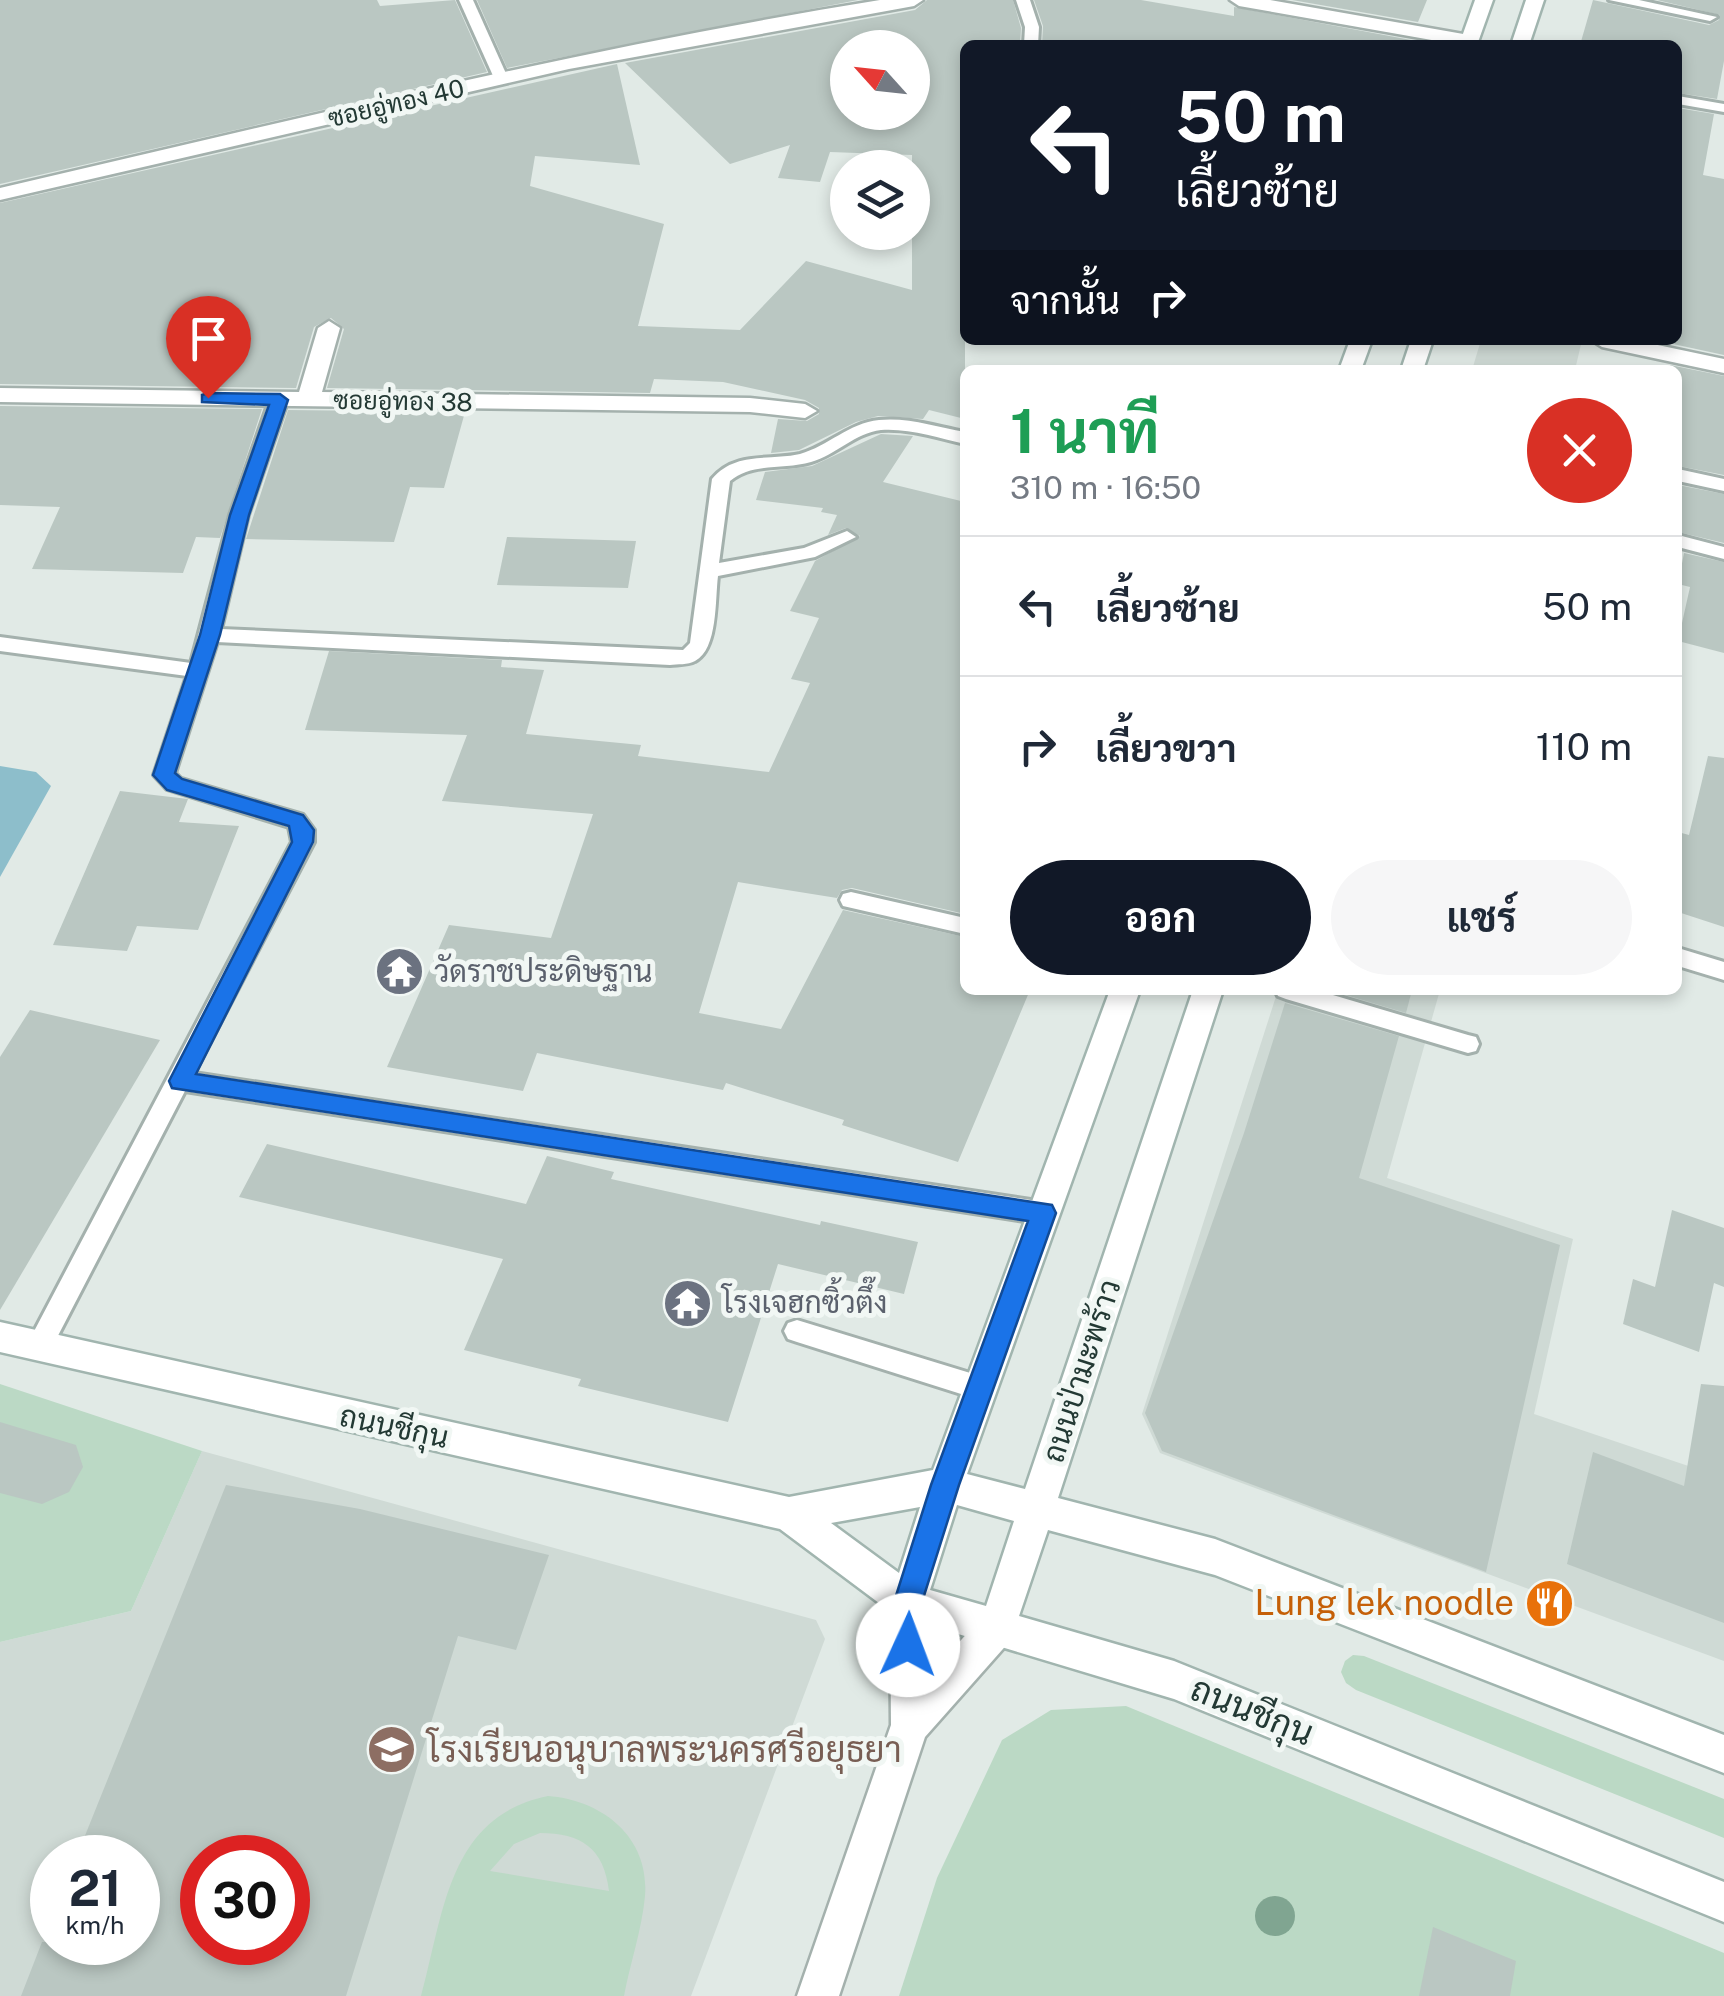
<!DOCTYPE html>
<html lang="th">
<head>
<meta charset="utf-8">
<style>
  :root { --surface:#fff; --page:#f6f6f7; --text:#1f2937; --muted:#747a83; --line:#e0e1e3; --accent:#111827 }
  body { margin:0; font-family:"Public Sans",Sarabun,sans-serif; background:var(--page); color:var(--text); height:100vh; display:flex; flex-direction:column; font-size:38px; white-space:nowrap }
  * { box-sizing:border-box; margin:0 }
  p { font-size:32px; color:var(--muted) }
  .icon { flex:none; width:55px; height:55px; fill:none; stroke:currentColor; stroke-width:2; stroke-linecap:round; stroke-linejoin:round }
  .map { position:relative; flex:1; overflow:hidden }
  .drawer { position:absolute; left:960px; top:365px; width:722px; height:630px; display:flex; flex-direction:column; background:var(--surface); border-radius:15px; box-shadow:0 5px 15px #0003 }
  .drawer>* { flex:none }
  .hud { position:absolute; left:960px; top:40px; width:722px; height:305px; border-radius:15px; box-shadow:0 5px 15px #0003; background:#111827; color:#fff; overflow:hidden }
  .needle { width:65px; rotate:297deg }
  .tools { position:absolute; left:830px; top:30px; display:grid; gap:20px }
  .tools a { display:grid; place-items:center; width:100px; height:100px; border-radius:50%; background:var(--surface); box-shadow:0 5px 15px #0003; font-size:50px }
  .speed { position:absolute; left:30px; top:1835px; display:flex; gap:20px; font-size:50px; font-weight:700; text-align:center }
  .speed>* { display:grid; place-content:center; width:130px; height:130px; border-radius:50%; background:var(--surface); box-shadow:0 5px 15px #0003; line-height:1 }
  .speed small { font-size:25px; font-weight:400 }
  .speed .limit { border:15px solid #d22; background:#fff; color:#111 }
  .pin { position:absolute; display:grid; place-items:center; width:85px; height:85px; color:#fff; margin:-102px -42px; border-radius:50% 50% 50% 0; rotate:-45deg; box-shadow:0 0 10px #0007 }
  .pin .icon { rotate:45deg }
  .me { position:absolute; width:110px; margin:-55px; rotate:2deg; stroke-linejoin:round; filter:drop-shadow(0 0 8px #0008) }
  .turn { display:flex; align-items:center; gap:35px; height:210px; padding:0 50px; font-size:45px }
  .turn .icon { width:130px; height:130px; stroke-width:2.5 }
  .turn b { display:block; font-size:70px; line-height:85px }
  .then { display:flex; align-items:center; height:95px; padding:0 50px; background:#0003; gap:20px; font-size:38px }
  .round { display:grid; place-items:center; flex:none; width:105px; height:105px; border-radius:52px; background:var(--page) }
  .summary { display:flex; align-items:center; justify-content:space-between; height:170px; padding:0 50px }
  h1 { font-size:60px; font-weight:700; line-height:75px; color:#1e9e55 }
  .button { display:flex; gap:20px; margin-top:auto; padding:20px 50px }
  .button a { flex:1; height:115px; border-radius:60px; background:var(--accent); color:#fff; font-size:40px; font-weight:700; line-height:115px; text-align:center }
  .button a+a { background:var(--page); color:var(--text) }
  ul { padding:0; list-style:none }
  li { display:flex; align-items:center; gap:30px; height:140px; padding:0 50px; border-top:2px solid var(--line) }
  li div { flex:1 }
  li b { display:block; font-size:38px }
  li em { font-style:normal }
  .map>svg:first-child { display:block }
  .built { fill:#cfdad5; fill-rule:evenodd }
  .green { fill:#bbd9c5; fill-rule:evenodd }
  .water { fill:#8dbecb }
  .building { fill:#bac7c2; fill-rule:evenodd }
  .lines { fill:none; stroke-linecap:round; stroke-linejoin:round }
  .lane-casing { stroke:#a4b1ad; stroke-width:6 }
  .street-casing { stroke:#a4b1ad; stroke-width:5 }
  .secondary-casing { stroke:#a1b5af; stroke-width:5 }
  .lane { fill:#fff; fill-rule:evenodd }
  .street { fill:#fff; fill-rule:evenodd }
  .secondary { fill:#fff; fill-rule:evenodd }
  .tree { fill:#80a591 }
  .route { fill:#1a73e8; stroke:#114b97; stroke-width:2.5 }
  .labels { text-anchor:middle; stroke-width:10; stroke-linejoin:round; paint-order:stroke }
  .far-street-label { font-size:25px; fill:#233934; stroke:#f1f7f4 }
  .worship-label { font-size:30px; fill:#5b616d; stroke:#f1f7f4; text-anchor:start }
  .street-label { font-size:30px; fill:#233934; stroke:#f1f7f4 }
  .near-food-label { font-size:35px; fill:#c56008; stroke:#f1f7f4; text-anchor:end }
  .near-street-label { font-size:35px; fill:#233934; stroke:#f1f7f4 }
  .near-education-label { font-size:35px; fill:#785e54; stroke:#f1f7f4; text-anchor:start }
</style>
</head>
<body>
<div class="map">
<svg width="1724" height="1996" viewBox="0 0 1724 1996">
  <rect width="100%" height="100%" fill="#e1eae6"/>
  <!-- built -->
  <g class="built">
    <path d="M1481,340h101l-7,30h-103z"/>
    <path d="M1278,990h162l-53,188 186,61 -39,175 190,64v183l-564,-208 -18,-39z"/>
    <path d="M202,1451l614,169 9,19 -134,357h-691v-354l131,-31zM52,1858h86v84h-86zM202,1858h86v84h-86z"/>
  </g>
  <!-- green -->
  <g class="green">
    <path d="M0,1384l202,67 -71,160 -131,31z"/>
    <path d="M1353,1655l11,1 360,143v39l-368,-148 -10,-7 -5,-11 4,-11z"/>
    <path d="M1126,1706l598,247v43h-825l38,-118 65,-138 49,-30z"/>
    <path d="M548,1796c54,4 102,41 97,100 -3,33 -15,68 -21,100h-203c23,-83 27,-180 127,-200zM540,1833c41,0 64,15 69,58l-119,-20 24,-27z"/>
  </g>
  <!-- water -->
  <path class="water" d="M0,766l36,6 15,14 -51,91z"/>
  <!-- building -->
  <g class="building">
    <path d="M0,0h377l3,6 75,-6 32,72 -487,112z"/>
    <path d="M477,0h381l-351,68z"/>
    <path d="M927,0h86l8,28 -1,17h-55v374l-36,-9 -6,9 -45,-3 -22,6 -57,28 -28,3 7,-34 29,2 12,-7v-6l-14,-8 -82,-18 -69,-3 -4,14 -323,-5 17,-59 -13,-11 -17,9 -18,61 -296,-4v-181l617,-139 23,101 -105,-9 -5,30 134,38 -26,102 102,4 66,-69 106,29v-135l-82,-3 -10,30 -42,-4 12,-33 -60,19 -105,-101 290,-53zM848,48h64v64h-64z"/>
    <path d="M1034,0h107l93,16v-9l177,33 -2,5h-367l1,-19z"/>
    <path d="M1292,0h135l-9,22z"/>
    <path d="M1593,0l116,25 10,-5 1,-5 -63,-15h67v61l-7,38 -39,-6v-48h-98z"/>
    <path d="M1678,108l36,6 -11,61 21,4v176l-51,-11 5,-4z"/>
    <path d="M1670,365l54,11v99l-46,-9v-96h-8z"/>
    <path d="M0,406l262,3 -42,129 -24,-1 -13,36 -151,-4 28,-62 -60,-2z"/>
    <path d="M288,410l177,2 -21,76 -34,-1 -16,55 -148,-3z"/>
    <path d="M881,434l32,2 -30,46 82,20v412l-113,-26 -10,2 -5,8 -99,-16 -39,131 82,16 62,-119 122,27v53h65l-72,172 -116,-37 2,-5 -118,-37 -3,7 -186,-37 -14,38 -136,-24 62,-142 102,13 42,-124 -151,-13 25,-66 -162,-5 24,-79 173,9 -1,7 43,3 -18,64 115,11 -3,11 131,16 41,-89 -19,-4 28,-61 -29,-7 25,-50 45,-25 -14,-8 -18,7 9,-20 -16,-3 2,-4 -67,-8 9,-28 47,-6z"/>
    <path d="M1678,485l46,9v49l-46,-11z"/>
    <path d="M507,537l129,4 -8,47 -131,-3z"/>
    <path d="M1684,553l40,9v91l-46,-12 12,-54 -12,-3z"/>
    <path d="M1708,756l16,2v169l-46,-15v-80l11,3z"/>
    <path d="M120,791l68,8 -9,23 60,4 -41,104 -61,-4 -10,25 -74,-6z"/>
    <path d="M1329,990h83l-6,23z"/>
    <path d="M1285,1003l114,33 -40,142 201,67 -74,327 -324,-121 -17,-38 99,-280z"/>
    <path d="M30,1010l130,30 -160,270v-253z"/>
    <path d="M267,1144l259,60 21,-48 67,16 -3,7 209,46 1,-4 97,21 -14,52 -126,-30 -50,158 -150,-36 3,-7 -117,-29 39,-91 -264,-62z"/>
    <path d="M1672,1210l52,18v59l-10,-4 -15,69 -76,-28 10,-45 22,8z"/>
    <path d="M1701,1384l23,2v237l-157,-59 26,-112 91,34z"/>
    <path d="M0,1422l76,23 7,22 -14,25 -27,12 -42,-11z"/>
    <path d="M226,1485l134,24 189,46 -33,95 -58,-14 -112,360h-325l21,-54h96v-84h-62zM202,1858h86v84h-86z"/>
    <path d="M1433,1927l83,34 -6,35h-91z"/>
  </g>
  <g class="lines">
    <defs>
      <g id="lane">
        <path d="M459,0h14l35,78 -2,3 -12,-3z"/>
        <path d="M1016,0h14l9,27 -1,18h-14l1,-18z"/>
        <path d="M1609,0h30l78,17 -7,4z"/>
        <path d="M1678,96l46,8v8l-46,-8z"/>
        <path d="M279,394l9,5 -40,116 -27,114 462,21 7,-7 22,-164c23,-28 57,-18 88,-25 28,-8 49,-31 79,-34 29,-3 58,7 86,12v12c-27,-6 -56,-16 -84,-14 -26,3 -45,25 -70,32 -27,8 -59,0 -81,19l-11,82 85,-15 43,-17 9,6 -41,20 -97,19c-3,23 0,73 -23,85 -7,4 -18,3 -25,4l-453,-23 -42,131 6,6 122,36 11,15v12l-120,231 850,129 9,4 3,7 -3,7 -9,4 -859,-133 -136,262 -9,4 -9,-4 -4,-8 4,-8 261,-495 -3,-15 -122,-38 -13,-14 33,-99 -187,-25v-14l191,26 39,-148 40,-116z"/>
        <path d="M1678,469l46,10v12l-46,-10z"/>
        <path d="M1678,535l46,12v12l-46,-12z"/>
        <path d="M851,892l114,26v16l-122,-28 -3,-6 3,-6z"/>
        <path d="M1678,948l46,14v18l-46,-14z"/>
        <path d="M1275,990h41l152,45 8,2 3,7 -3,7 -8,2 -182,-54 -8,-3z"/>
        <path d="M797,1320l183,56 9,4 4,8 -4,8 -9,4 -183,-58 -9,-3 -4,-8 4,-8z"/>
      </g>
      <g id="street">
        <path d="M880,0h43l-9,6 -345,63 -569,131v-12c292,-68 583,-140 880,-188z"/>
        <path d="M1230,0h40l199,35 9,6 -2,4h-16l-221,-39z"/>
        <path d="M329,321l11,7 -18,64 428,6 55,6 12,7 -12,7 -55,-6 -750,-10v-14l299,4 19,-64z"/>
        <path d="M1591,340h43l90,19v14l-122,-26z"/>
        <path d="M908,1584l13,5 5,13 2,74 56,-61 13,-6 13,6 6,13 -6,13 -85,96 -86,259h-42l94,-271 -1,-123 5,-13z"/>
      </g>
      <g id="secondary">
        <path d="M1475,0h18l-16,45h-18z"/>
        <path d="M1526,0h18l-15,45h-18z"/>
        <path d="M1350,340h22l-11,30h-22z"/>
        <path d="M1411,340h22l-10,30h-22z"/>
        <path d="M1110,990h30l-173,484 58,15 168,-499h30l-165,508 157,41 509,196v38l-509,-198 -167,-45 -29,86 155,45 550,221v40l-550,-223 -279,-84 -115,-86 -780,-177v-30l789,175 144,-27zM957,1505l57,16 -28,85 -56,-16zM920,1507l-21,66 -68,-50z"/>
      </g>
    </defs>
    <!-- lane casing -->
    <use href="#lane" class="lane-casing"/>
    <!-- street casing -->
    <use href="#street" class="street-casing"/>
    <!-- secondary casing -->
    <use href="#secondary" class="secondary-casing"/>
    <!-- lane -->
    <use href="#lane" class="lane"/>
    <!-- street -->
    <use href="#street" class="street"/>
    <!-- secondary -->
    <use href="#secondary" class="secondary"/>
  </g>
  <!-- trees -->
  <circle class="tree" cx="1275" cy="1916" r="20"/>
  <!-- route -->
  <path class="route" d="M208,393l72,1 8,6 -39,115 -29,120 -45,138 7,6 121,36 11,15 -1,12 -117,232 856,131 4,8 -97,272 -37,117 1,43 -4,10 -11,4 -10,-4 -4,-10v-43l37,-117 97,-264 -856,-133 -3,-7 123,-239 -3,-16 -122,-36 -14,-15 47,-140 30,-120 39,-110 -67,-3v-7z"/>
  <!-- icons -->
  <defs>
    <symbol id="temple-disc" viewBox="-11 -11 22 22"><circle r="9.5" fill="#6b7280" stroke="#f1f7f4"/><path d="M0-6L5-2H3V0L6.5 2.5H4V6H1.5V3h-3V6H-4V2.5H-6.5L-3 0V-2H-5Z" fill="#fff"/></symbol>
    <symbol id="restaurant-disc" viewBox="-11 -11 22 22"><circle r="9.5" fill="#e8710a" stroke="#f1f7f4"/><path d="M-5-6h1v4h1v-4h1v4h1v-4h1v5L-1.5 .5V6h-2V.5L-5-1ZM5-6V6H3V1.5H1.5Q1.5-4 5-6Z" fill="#fff"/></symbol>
    <symbol id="school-disc" viewBox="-11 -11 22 22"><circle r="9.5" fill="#8d6e63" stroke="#f1f7f4"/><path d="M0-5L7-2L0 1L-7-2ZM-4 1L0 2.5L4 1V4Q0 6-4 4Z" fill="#fff"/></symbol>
  </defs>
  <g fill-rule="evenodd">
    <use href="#temple-disc" x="372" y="944" width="55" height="55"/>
    <use href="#temple-disc" x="660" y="1276" width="55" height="55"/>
    <use href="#restaurant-disc" x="1522" y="1576" width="55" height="55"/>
    <use href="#school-disc" x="364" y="1722" width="55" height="55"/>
  </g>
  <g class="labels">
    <!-- far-street labels -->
    <g class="far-street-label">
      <text transform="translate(396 103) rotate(-13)" y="9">ซอยอู่ทอง 40</text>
      <text transform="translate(403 401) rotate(1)" y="9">ซอยอู่ทอง 38</text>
    </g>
    <!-- worship labels -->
    <g class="worship-label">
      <text x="434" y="982">วัดราชประดิษฐาน</text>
      <text x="722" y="1313">โรงเจฮกซิ้วตึ๊ง</text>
    </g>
    <!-- street labels -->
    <g class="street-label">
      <text transform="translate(1082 1371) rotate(-72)" y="10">ถนนป่ามะพร้าว</text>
      <text transform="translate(394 1427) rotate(12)" y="10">ถนนชีกุน</text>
    </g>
    <!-- near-food labels -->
    <g class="near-food-label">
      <text x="1514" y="1615">Lung lek noodle</text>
    </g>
    <!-- near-street labels -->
    <g class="near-street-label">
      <text transform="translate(1252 1711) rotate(22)" y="12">ถนนชีกุน</text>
    </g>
    <!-- near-education labels -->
    <g class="near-education-label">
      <text x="427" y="1762">โรงเรียนอนุบาลพระนครศรีอยุธยา</text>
    </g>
  </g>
</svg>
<div class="tools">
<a><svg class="needle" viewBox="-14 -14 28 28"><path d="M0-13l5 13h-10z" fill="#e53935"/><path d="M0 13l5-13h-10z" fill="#747a83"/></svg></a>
<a><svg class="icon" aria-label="layers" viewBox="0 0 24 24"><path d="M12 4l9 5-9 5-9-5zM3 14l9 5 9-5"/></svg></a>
</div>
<div class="speed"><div>21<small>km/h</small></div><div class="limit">30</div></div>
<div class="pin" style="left:208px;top:398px;background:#d93025"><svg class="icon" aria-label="arrive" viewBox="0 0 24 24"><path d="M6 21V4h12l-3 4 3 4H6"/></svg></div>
<svg class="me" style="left:908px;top:1645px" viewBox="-20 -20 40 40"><circle r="19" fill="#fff"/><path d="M0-13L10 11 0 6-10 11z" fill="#1a73e8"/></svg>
<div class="hud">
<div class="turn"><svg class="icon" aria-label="left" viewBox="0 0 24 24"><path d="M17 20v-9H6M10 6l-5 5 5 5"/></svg><div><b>50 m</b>เลี้ยวซ้าย</div></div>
<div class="then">จากนั้น<svg class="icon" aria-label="right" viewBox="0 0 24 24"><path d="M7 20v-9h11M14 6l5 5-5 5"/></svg></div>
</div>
<section class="drawer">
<div class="summary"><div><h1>1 นาที</h1><p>310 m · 16:50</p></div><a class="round" style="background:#d93025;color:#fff"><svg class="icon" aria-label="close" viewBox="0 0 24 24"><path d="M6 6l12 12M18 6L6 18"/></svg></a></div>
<ul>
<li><svg class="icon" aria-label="left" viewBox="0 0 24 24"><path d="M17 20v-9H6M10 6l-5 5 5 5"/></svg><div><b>เลี้ยวซ้าย</b></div><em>50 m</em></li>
<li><svg class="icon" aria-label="right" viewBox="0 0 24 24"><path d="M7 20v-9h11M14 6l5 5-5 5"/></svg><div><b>เลี้ยวขวา</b></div><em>110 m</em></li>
</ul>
<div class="button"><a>ออก</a><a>แชร์</a></div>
</section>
</div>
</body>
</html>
